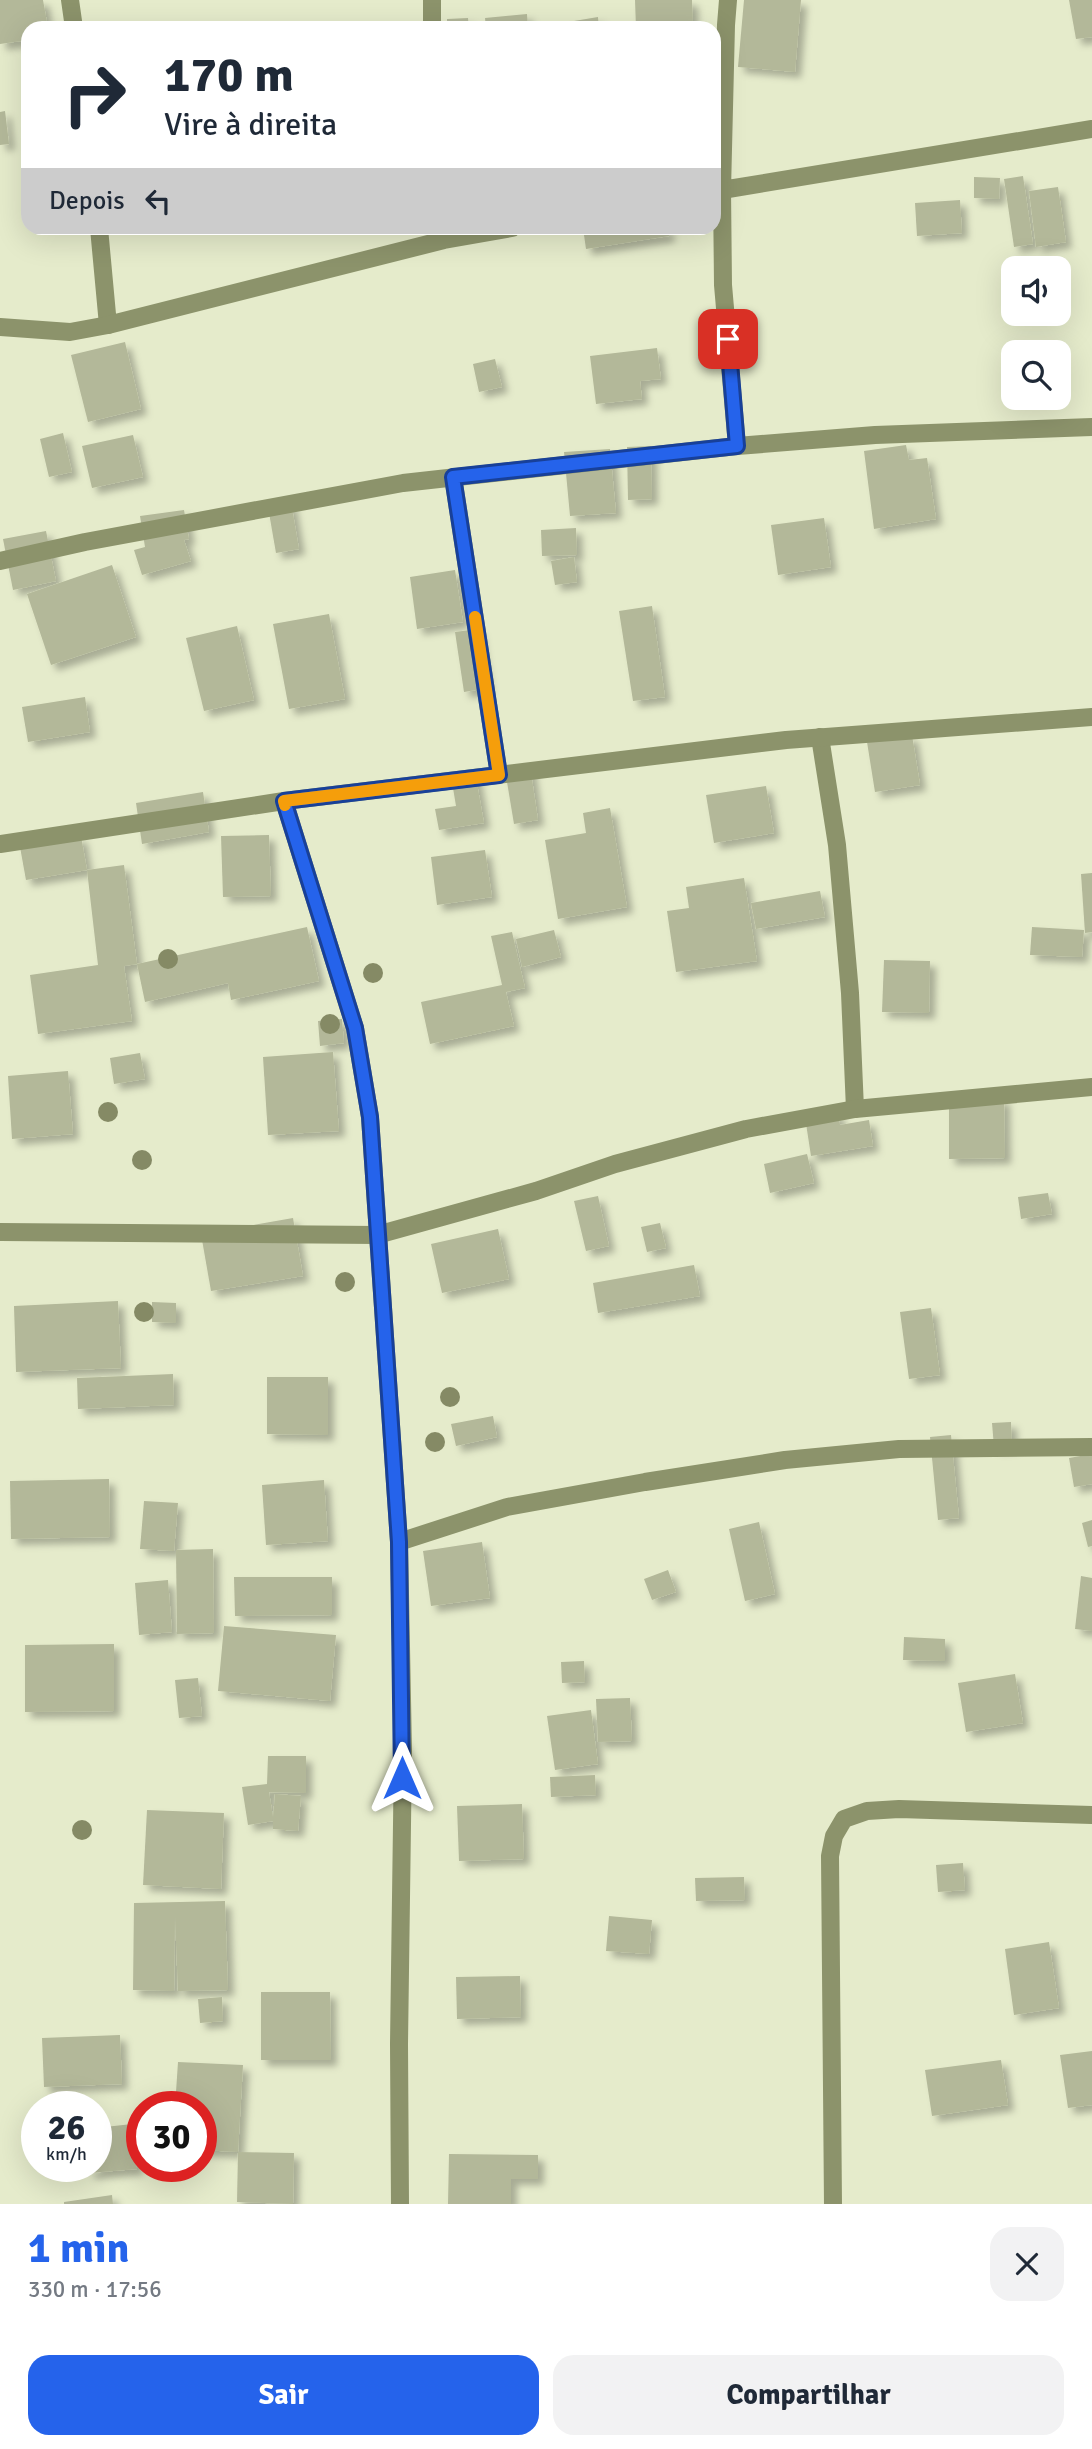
<!DOCTYPE html>
<html lang="pt">
<head>
<meta charset="utf-8">
<style>
  :root { --surface:#fff; --page:#f2f2f3; --text:#1f2937; --muted:#747a83; --accent:#2563eb }
  body { margin:0; font-family:Signika,sans-serif; background:var(--page); color:var(--text); height:100vh; display:flex; flex-direction:column; font-size:26px; white-space:nowrap }
  * { box-sizing:border-box; margin:0 }
  p { font-size:23px; color:var(--muted) }
  .icon { flex:none; width:38px; height:38px; fill:none; stroke:currentColor; stroke-width:2; stroke-linecap:round; stroke-linejoin:round }
  .map { position:relative; height:2204px; overflow:hidden }
  .details { display:flex; flex-direction:column; background:var(--surface); flex:1 }
  .details>* { flex:none }
  .top-card { position:absolute; left:21px; top:21px; width:700px; height:214px; border-radius:21px; box-shadow:0 7px 28px #0002; background:#fff; color:var(--text); overflow:hidden }
  .tools { position:absolute; left:1001px; top:256px; display:grid; gap:14px }
  .tools a { display:grid; place-items:center; width:70px; height:70px; border-radius:14px; background:var(--surface); box-shadow:0 7px 28px #0002; font-size:35px }
  .speed { position:absolute; left:21px; top:2091px; display:flex; gap:14px; font-size:35px; font-weight:700; text-align:center }
  .speed>* { display:grid; place-content:center; width:91px; height:91px; border-radius:50%; background:var(--surface); box-shadow:0 7px 28px #0002; line-height:1 }
  .speed small { font-size:18px; font-weight:400 }
  .speed .limit { border:10px solid #d22; background:#fff; color:#111 }
  .pin { position:absolute; display:grid; place-items:center; width:60px; height:60px; color:#fff; margin:-30px; border-radius:14px; box-shadow:0 4px 10px #0006 }
  .me { position:absolute; width:77px; margin:-38px; rotate:0deg; stroke-linejoin:round; filter:drop-shadow(0 0 5px #0008) }
  .turn { display:flex; align-items:center; gap:24px; height:147px; padding:0 28px; font-size:32px }
  .turn .icon { width:91px; height:91px; stroke-width:2.5 }
  .turn b { display:block; font-size:49px; line-height:60px }
  .then { display:flex; align-items:center; height:66px; padding:0 28px; background:#0003; gap:14px; font-size:26px }
  .round { display:grid; place-items:center; flex:none; width:74px; height:74px; border-radius:21px; background:var(--page) }
  .headline { display:flex; align-items:center; justify-content:space-between; height:119px; padding:0 28px }
  h1 { font-size:42px; font-weight:800; line-height:52px; color:var(--accent) }
  .primary-button { display:flex; gap:14px; margin-top:auto; padding:14px 28px }
  .primary-button a { flex:1; height:80px; border-radius:21px; background:var(--accent); color:#fff; font-size:28px; font-weight:800; line-height:80px; text-align:center }
  .primary-button a+a { background:var(--page); color:var(--text) }
  .map>svg:first-child { display:block }
  .building { fill:#b3b899; filter:url(#shadow) }
  .lines { fill:none; stroke-linecap:round; stroke-linejoin:round }
  .minor { stroke:#8c936b; stroke-width:18 }
  .tree { fill:#858a65 }
  .route-casing { stroke:#184099; stroke-width:18 }
  .route { stroke:#2563eb; stroke-width:12 }
  .slow { stroke:#f59e0b; stroke-width:12 }
</style>
</head>
<body>
<div class="map">
<svg width="1092" height="2204" viewBox="0 0 1092 2204">
  <defs>
    <filter id="shadow"><feDropShadow dx="6" dy="6" stdDeviation="3.5" flood-color="#0004"/></filter>
  </defs>
  <rect width="100%" height="100%" fill="#e5ebcb"/>
  <!-- building -->
  <g class="building">
    <path d="M0,0h43l5,28h-20v12l-28,4z"/>
    <path d="M635,0h57l1,26 -57,2z"/>
    <path d="M744,0h57l-6,72 -57,-5z"/>
    <path d="M1069,0h23v37l-16,2z"/>
    <path d="M527,14l1,14h-42l-1,-10z"/>
    <path d="M598,17l1,11h-48l-1,-3z"/>
    <path d="M468,18l1,10h-22v-9z"/>
    <path d="M5,111l4,33 -9,1v-33z"/>
    <path d="M1023,176l10,68 -19,3 -10,-68z"/>
    <path d="M974,177l26,1 -1,21 -25,-1z"/>
    <path d="M1058,187l8,55 -30,5 -7,-56z"/>
    <path d="M960,200l2,33 -45,3 -2,-33z"/>
    <path d="M583,228h85l1,8 -83,13z"/>
    <path d="M125,342l16,67 -53,13 -17,-67z"/>
    <path d="M657,348l4,31 -21,2 2,18 -46,5 -6,-48z"/>
    <path d="M495,359l7,28 -23,5 -6,-28z"/>
    <path d="M63,433l9,39 -23,5 -9,-38z"/>
    <path d="M133,435l10,42 -51,11 -10,-42z"/>
    <path d="M906,445l3,15 18,-2 9,61 -62,10 -10,-78z"/>
    <path d="M651,446l1,53 -24,1 -1,-53z"/>
    <path d="M610,449l6,64 -46,3 -6,-64z"/>
    <path d="M291,502l8,47 -23,4 -8,-46z"/>
    <path d="M184,510l5,29 -5,1 7,21 -49,14 -8,-25 11,-3 -5,-31z"/>
    <path d="M824,518l7,49 -53,8 -7,-50z"/>
    <path d="M576,528l1,27 -35,1 -1,-26z"/>
    <path d="M46,531l10,50 -43,9 -10,-51z"/>
    <path d="M574,557l3,25 -22,3 -4,-24z"/>
    <path d="M112,565l24,72 -85,28 -24,-71z"/>
    <path d="M455,570l8,52 -46,7 -7,-52z"/>
    <path d="M652,606l13,91 -32,4 -14,-90z"/>
    <path d="M329,614l16,85 -56,10 -16,-85z"/>
    <path d="M237,626l17,74 -50,11 -18,-73z"/>
    <path d="M478,629l9,59 -23,4 -9,-60z"/>
    <path d="M85,697l5,35 -62,10 -6,-35z"/>
    <path d="M912,735l8,50 -45,7 -8,-50z"/>
    <path d="M530,766l8,54 -24,4 -9,-54z"/>
    <path d="M475,772l9,51 -45,7 -4,-21 21,-3 -5,-30z"/>
    <path d="M766,786l8,47 -60,10 -8,-48z"/>
    <path d="M203,792l6,40 -67,12 -6,-41z"/>
    <path d="M610,808l17,99 -69,12 -13,-79 41,-7 -3,-20z"/>
    <path d="M269,835l2,61 -48,1 -2,-61z"/>
    <path d="M81,836l6,34 -61,10 -6,-33z"/>
    <path d="M485,850l7,47 -55,8 -6,-48z"/>
    <path d="M124,865l13,99 170,-37 12,54 -88,19 -3,-17 -83,19 -8,-38 -13,2 8,55 -94,13 -8,-59 68,-10 -11,-95z"/>
    <path d="M1092,873v59l-7,1 -4,-59z"/>
    <path d="M744,878l13,83 -81,11 -9,-61 22,-3 -3,-21z"/>
    <path d="M820,891l5,26 -69,12 -5,-26z"/>
    <path d="M1032,927l52,3 -2,27 -52,-2z"/>
    <path d="M554,930l7,27 -39,10 -6,-28z"/>
    <path d="M512,932l13,56 -19,4 8,34 -84,18 -9,-42 81,-17 -11,-49z"/>
    <path d="M884,960l46,1 -1,52 -47,-1z"/>
    <path d="M342,1019l2,24 -24,3 -2,-25z"/>
    <path d="M333,1052l6,79 -71,4 -5,-78z"/>
    <path d="M140,1053l5,26 -31,5 -4,-26z"/>
    <path d="M68,1071l5,63 -61,5 -4,-63z"/>
    <path d="M949,1098h55l1,60 -56,1z"/>
    <path d="M838,1112l2,13 29,-5 4,26 -62,10 -6,-39z"/>
    <path d="M807,1154l7,29 -44,10 -6,-29z"/>
    <path d="M1048,1193l4,21 -31,5 -3,-22z"/>
    <path d="M598,1196l11,50 -23,5 -12,-50z"/>
    <path d="M293,1218l10,58 -92,15 -10,-57z"/>
    <path d="M660,1223l6,25 -19,4 -6,-25z"/>
    <path d="M498,1229l11,50 -67,14 -11,-49z"/>
    <path d="M694,1265l6,31 -102,17 -5,-30z"/>
    <path d="M118,1301l3,67 -105,4 -2,-66z"/>
    <path d="M152,1302l24,1v20l-24,-1z"/>
    <path d="M931,1308l9,67 -31,4 -9,-67z"/>
    <path d="M173,1374l1,31 -96,4 -1,-31z"/>
    <path d="M267,1377h61v58l-61,-1z"/>
    <path d="M493,1416l4,21 -41,9 -5,-22z"/>
    <path d="M1011,1422l1,24 -18,1 -2,-24z"/>
    <path d="M951,1435l8,83 -21,2 -8,-83z"/>
    <path d="M1092,1454v30l-18,3 -5,-29z"/>
    <path d="M109,1479l1,58 -99,2 -1,-58z"/>
    <path d="M324,1480l4,61 -62,4 -4,-60z"/>
    <path d="M144,1501l34,2 -4,48 -34,-2z"/>
    <path d="M1092,1520v26l-4,1 -6,-24z"/>
    <path d="M759,1522l16,72 -30,7 -16,-72z"/>
    <path d="M482,1542l8,56 -59,8 -8,-55z"/>
    <path d="M213,1549l1,84 -37,1 -1,-84z"/>
    <path d="M668,1570l8,22 -24,8 -8,-21z"/>
    <path d="M1081,1576l11,2v53l-17,-2z"/>
    <path d="M234,1577h98v38l-97,1z"/>
    <path d="M168,1580l4,52 -33,3 -4,-52z"/>
    <path d="M224,1626l112,9 -6,66 -112,-10z"/>
    <path d="M904,1637l41,2v22l-42,-1z"/>
    <path d="M114,1644v67l-89,1v-67z"/>
    <path d="M584,1661l1,21 -23,1 -1,-21z"/>
    <path d="M1015,1674l8,49 -57,9 -8,-49z"/>
    <path d="M198,1678l4,38 -23,2 -4,-38z"/>
    <path d="M630,1698l2,43 -34,1 -2,-43z"/>
    <path d="M591,1710l7,54 -43,6 -8,-54z"/>
    <path d="M268,1756h38v37l-37,-1 4,25 2,-23 26,2 -3,35 -25,-2v-8l-25,4 -6,-38 25,-3z"/>
    <path d="M595,1775l1,20 -45,2 -1,-20z"/>
    <path d="M522,1804l2,55 -65,2 -2,-55z"/>
    <path d="M147,1810l77,3 -3,76 -78,-4z"/>
    <path d="M963,1863l2,27 -27,2 -2,-27z"/>
    <path d="M744,1877l1,23 -49,1 -1,-23z"/>
    <path d="M225,1901l3,89 -50,1 -3,-74 -1,74 -41,-1 1,-87z"/>
    <path d="M609,1916l43,4 -3,34 -43,-3z"/>
    <path d="M1049,1942l10,66 -45,7 -9,-66z"/>
    <path d="M520,1976l1,41 -64,2 -1,-42z"/>
    <path d="M261,1992h69l1,68h-70z"/>
    <path d="M222,1997l1,24 -23,2 -2,-24z"/>
    <path d="M120,2035l2,49 -78,3 -2,-49z"/>
    <path d="M1092,2051v54l-24,3 -8,-53z"/>
    <path d="M1001,2060l7,45 -76,11 -7,-46z"/>
    <path d="M178,2062l65,3 -5,87 -37,-2v-43h-26z"/>
    <path d="M132,2124l5,45 -48,4 -1,-7h8v-38z"/>
    <path d="M238,2152l56,1 -1,51 -56,-2z"/>
    <path d="M449,2154l89,1v24h-27v25h-63z"/>
    <path d="M112,2195l1,9h-49v-2z"/>
  </g>
  <g class="lines">
    <!-- minor -->
    <g class="minor">
      <path d="M70,0l4,28"/>
      <path d="M432,0v28"/>
      <path d="M728,0l-2,25 -4,165 370,-61"/>
      <path d="M714,191l8,-1 1,95 14,161"/>
      <path d="M99,228l9,97"/>
      <path d="M0,327l70,5 38,-7 336,-85 68,-12"/>
      <path d="M453,477l46,298"/>
      <path d="M0,561l85,-19 318,-59 334,-37 138,-11 217,-8"/>
      <path d="M820,737l17,108 13,148 5,116"/>
      <path d="M284,801l71,227 15,89 29,425 4,209 -4,293 1,160"/>
      <path d="M0,844l284,-43 502,-61 306,-23"/>
      <path d="M0,1232l377,3 159,-44 79,-27 131,-35 109,-20 237,-22"/>
      <path d="M399,1542l108,-35 138,-25 140,-22 114,-11 193,-2"/>
      <path d="M833,2204l-3,-348 4,-20 10,-17 23,-8 32,-2 193,6"/>
    </g>
  </g>
  <!-- trees -->
  <g class="tree">
    <circle cx="168" cy="959" r="10"/>
    <circle cx="373" cy="973" r="10"/>
    <circle cx="330" cy="1024" r="10"/>
    <circle cx="108" cy="1112" r="10"/>
    <circle cx="142" cy="1160" r="10"/>
    <circle cx="345" cy="1282" r="10"/>
    <circle cx="144" cy="1312" r="10"/>
    <circle cx="450" cy="1397" r="10"/>
    <circle cx="435" cy="1442" r="10"/>
    <circle cx="82" cy="1830" r="10"/>
  </g>
  <g class="lines">
    <defs>
      <path id="route" d="M402,1778l-3,-236 -29,-425 -15,-89 -71,-227 215,-26 -46,-298 284,-31 -9,-107"/>
    </defs>
    <!-- route casing -->
    <use href="#route" class="route-casing"/>
    <!-- route -->
    <use href="#route" class="route"/>
    <!-- slow -->
    <path class="slow" d="M285,805l-1,-4 215,-26 -24,-158"/>
  </g>
</svg>
<div class="tools">
<a><svg class="icon" aria-label="sound" viewBox="0 0 24 24"><path d="M4 9h4l5-4v14l-5-4H4zM17 9q2 3 0 6"/></svg></a>
<a><svg class="icon" aria-label="search" viewBox="0 0 24 24"><circle cx="10" cy="10" r="6"/><path d="M15 15l6 6"/></svg></a>
</div>
<div class="speed"><div>26<small>km/h</small></div><div class="limit">30</div></div>
<div class="pin" style="left:728px;top:339px;background:#d93025"><svg class="icon" aria-label="arrive" viewBox="0 0 24 24"><path d="M6 21V4h12l-3 4 3 4H6"/></svg></div>
<svg class="me" style="left:402px;top:1778px" viewBox="-20 -20 40 40"><path d="M0-17L14 15 0 8-14 15z" fill="#2563eb" stroke="#fff" stroke-width="4"/></svg>
<div class="top-card">
<div class="turn"><svg class="icon" aria-label="right" viewBox="0 0 24 24"><path d="M7 20v-9h11M14 6l5 5-5 5"/></svg><div><b>170 m</b>Vire à direita</div></div>
<div class="then">Depois<svg class="icon" aria-label="left" viewBox="0 0 24 24"><path d="M17 20v-9H6M10 6l-5 5 5 5"/></svg></div>
</div>
</div>
<section class="details">
<div class="headline"><div><h1>1 min</h1><p>330 m · 17:56</p></div><a class="round"><svg class="icon" aria-label="close" viewBox="0 0 24 24"><path d="M6 6l12 12M18 6L6 18"/></svg></a></div>
<div class="primary-button"><a>Sair</a><a>Compartilhar</a></div>
</section>
</body>
</html>
